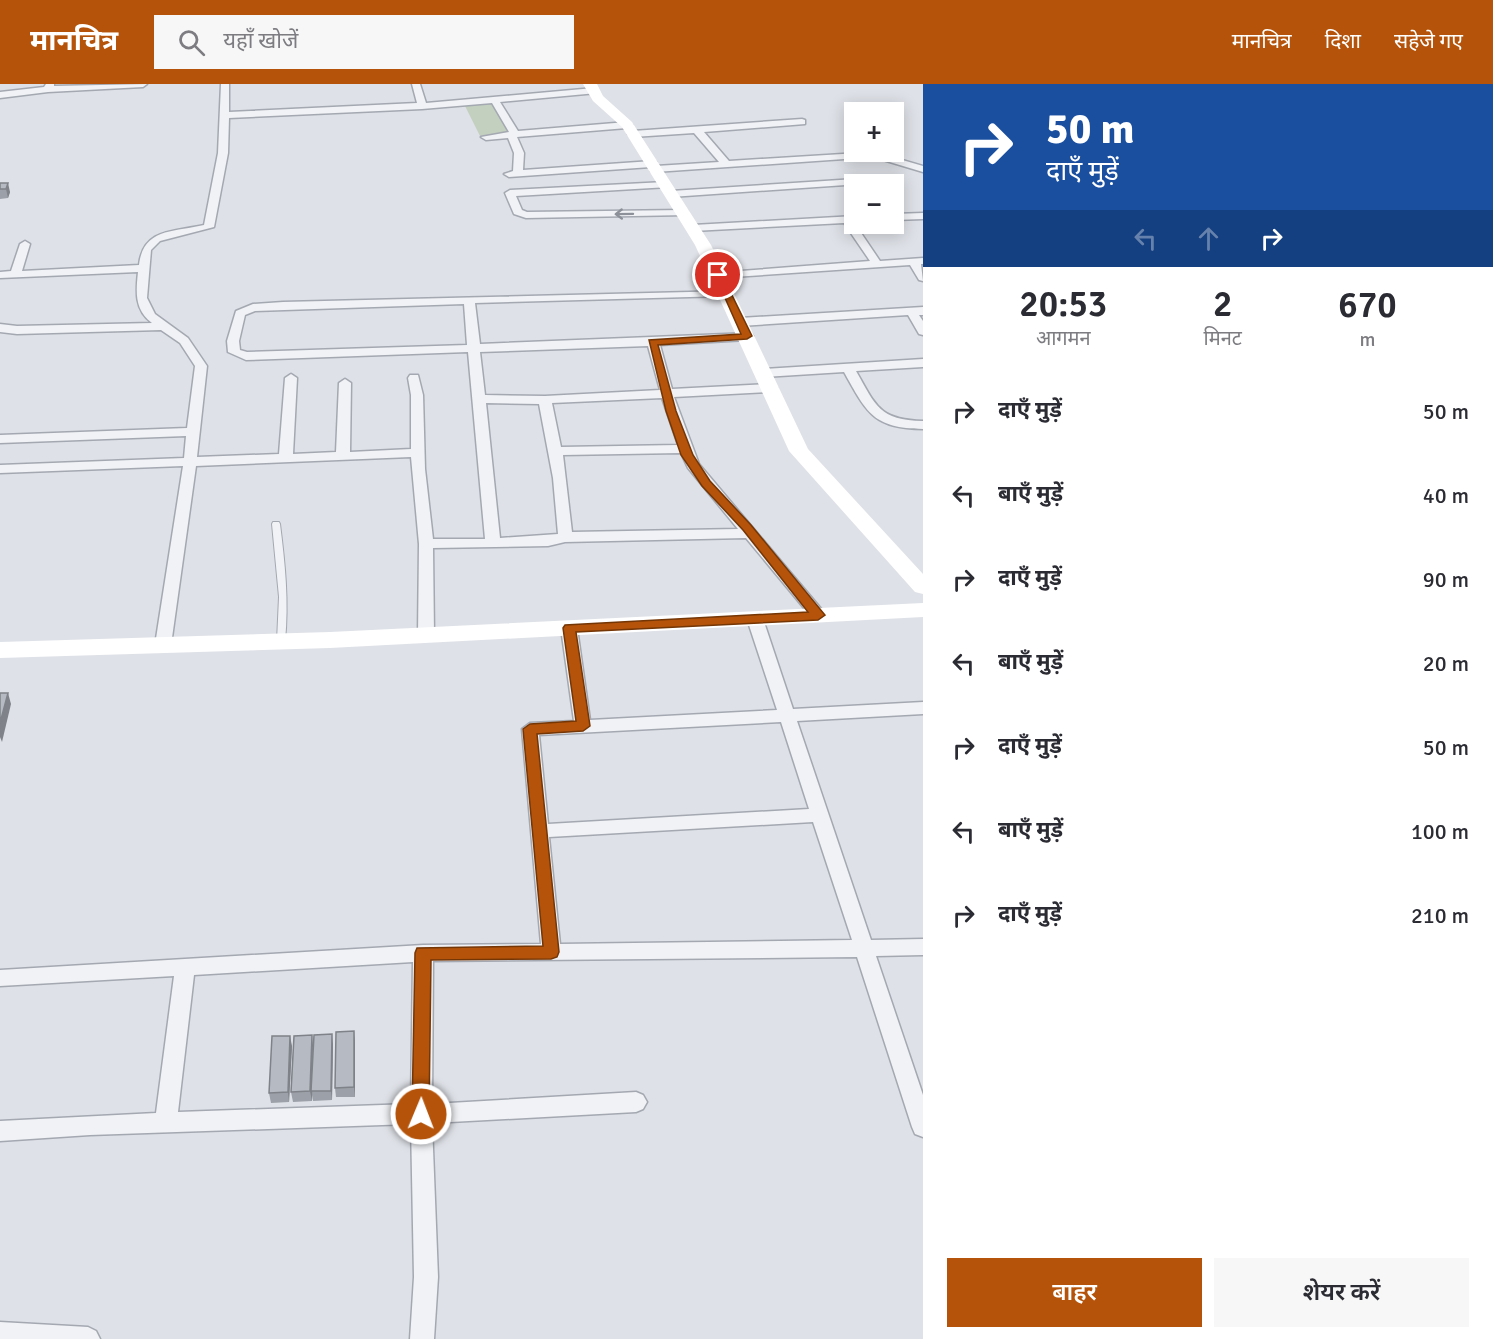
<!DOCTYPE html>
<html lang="hi">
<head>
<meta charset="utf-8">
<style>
  :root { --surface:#fff; --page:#f7f7f7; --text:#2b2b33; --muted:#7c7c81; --accent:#b45309 }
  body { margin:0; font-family:Signika,"Noto Sans Devanagari",sans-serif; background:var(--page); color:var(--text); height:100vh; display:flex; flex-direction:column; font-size:22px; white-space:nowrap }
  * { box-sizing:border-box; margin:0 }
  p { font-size:20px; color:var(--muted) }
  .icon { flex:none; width:33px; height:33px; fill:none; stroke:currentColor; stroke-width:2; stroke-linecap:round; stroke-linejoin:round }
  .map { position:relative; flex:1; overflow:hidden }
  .details { display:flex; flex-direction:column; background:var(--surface); width:570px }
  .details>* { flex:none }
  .top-card { background:#1a4fa0; color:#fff; overflow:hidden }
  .tools { position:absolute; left:844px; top:18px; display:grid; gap:12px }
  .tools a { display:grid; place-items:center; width:60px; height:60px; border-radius:0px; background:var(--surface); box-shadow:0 3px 15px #0003; font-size:30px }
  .pin { position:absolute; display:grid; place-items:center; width:51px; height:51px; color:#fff; margin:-26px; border:3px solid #fff; border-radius:50%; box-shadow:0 2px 6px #0007 }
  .me { position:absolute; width:66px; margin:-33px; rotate:1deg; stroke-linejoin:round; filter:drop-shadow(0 0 4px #0008) }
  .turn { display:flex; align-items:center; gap:21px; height:126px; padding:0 24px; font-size:27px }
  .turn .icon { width:78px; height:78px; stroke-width:2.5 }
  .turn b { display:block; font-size:42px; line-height:51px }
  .lanes { display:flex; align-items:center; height:57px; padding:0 24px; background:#0003; justify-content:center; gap:30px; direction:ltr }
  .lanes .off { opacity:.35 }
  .eta { display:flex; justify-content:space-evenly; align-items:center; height:102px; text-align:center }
  .eta b { font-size:36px; font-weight:600; line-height:42px }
  .button { display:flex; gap:12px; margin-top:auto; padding:12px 24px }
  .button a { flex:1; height:69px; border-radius:0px; background:var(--accent); color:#fff; font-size:24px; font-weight:600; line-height:69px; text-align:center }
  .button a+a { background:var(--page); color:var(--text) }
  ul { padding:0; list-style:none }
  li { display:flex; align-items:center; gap:18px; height:84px; padding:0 24px }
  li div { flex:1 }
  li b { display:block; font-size:22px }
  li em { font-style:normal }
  header { display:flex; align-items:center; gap:36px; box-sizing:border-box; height:84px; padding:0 30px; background:var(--accent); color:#fff }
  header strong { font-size:28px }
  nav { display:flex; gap:33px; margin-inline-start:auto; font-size:21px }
  .search { width:420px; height:54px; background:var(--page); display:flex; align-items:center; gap:15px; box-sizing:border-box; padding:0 21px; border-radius:0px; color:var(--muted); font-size:22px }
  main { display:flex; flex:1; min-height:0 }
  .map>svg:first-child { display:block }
  .green { fill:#c3d0bf }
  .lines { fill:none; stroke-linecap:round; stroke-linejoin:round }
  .lane-casing { stroke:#a4a8b1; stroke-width:2 }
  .street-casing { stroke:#a4a8b1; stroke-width:3 }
  .lane { fill:#f0f2f5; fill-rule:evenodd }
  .street { fill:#f0f2f5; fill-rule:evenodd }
  .secondary { fill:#fff; fill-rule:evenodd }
  .wall { fill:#9ca0a8 }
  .shaded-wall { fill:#7f8288 }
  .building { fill:#b5bac3; stroke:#7f8288; stroke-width:1.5 }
  .oneway { stroke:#8c9099 }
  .route { fill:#b45309; stroke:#753606; stroke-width:1.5 }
</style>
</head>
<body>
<header>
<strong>मानचित्र</strong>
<div class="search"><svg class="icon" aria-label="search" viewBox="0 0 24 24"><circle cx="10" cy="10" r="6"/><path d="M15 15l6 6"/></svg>यहाँ खोजें</div>
<nav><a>मानचित्र</a><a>दिशा</a><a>सहेजे गए</a></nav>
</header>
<main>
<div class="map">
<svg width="923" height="1255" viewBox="0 0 923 1255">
  <rect width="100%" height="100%" fill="#dee1e7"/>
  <!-- green -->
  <path class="green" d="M491,15l19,34 -30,3 -16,-32z"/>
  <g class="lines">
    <defs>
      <path id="lane" d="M273,438h6l1,2c5,39 9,78 5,117l-4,3 -4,-3 2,-44 -7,-73z"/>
      <g id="street">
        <path d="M46,0h8v2l93,-2 -4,3 -95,5 -48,6v-6l44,-5z"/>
        <path d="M221,0h8v28l188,-9 -5,-19h8l6,19 168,-15 3,1v4l-97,9 18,29 109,-9 5,3 -5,3 -110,9 7,16 -1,17 129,-9 4,1v4l63,-4 -25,-29 -61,4 -5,-3 5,-3 169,-12 3,1v4l-101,8 25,29 146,-9 48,14v6l-50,-15 -218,15 -4,-1v-4l-142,10 -5,-3 9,-3 1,-18 -6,-15 -22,2 -5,-3 28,-5 -17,-29 -70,6 -193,9 -1,35 -14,74 -54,14 -9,9 -4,48 8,16 33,24 19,28 -10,91 82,-3 6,-76 6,-4 6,4 -4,76 43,-2 3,-69 6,-4 6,4 -1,69 61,-3v-54l-3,-17 2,-3h8l5,20 2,74 8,70h52l-17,-187 -222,8 -18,-8 -1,-11 9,-30 17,-7 30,-2 447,-11v4l-4,1 -251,7 5,41 271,-11 2,3 -6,4 -87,5 12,44 99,-5 6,4 -6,4 -97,5 25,67 124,147 3,4 -3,4h-10l-67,-81 -181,4 -17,4 -115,2 1,87 -8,5 -8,-5 1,-91 -8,-87 -215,9 -25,179 -2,4h-12l-2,-4 28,-179 -183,7v-8l184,-7 2,-22 -186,7v-8l187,-7 8,-62 -15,-23 -19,-13 -144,4 -17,-2v-8l17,2 135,-3c-18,-13 -16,-32 -14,-51l-138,6v-6l11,-1 9,-27 5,-3 5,3 -8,27 117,-6c4,-37 35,-33 65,-40l14,-72zM464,220l3,41 -220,7 -7,-2 -1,-9 6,-26 10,-4zM648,262l12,44 -115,6 -60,-1 -5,-43zM662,314l16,47 -117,2 -9,-44zM486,319l53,1 14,74 5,56 -58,4zM681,369l7,15 50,61 -166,3 -9,-77z"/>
        <path d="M871,94l4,1v4l-204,14 -5,-3 5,-3z"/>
        <path d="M665,98l5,3 -1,2 -153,9 6,14 5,2 156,-2 4,1v4l-161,3 -12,-4 -9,-21 5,-3z"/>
        <path d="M923,129v6l-29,1v-6z"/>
        <path d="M855,132v8l25,37 43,-3v6h-2l2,17 -4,-1 -9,-15 -192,13 -6,-3 2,-2 156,-12 -26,-38 -151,8 -5,-3 5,-3z"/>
        <path d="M923,223v8h-4l4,6v14l-4,-1 -11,-19 -168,11 -6,-4 6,-4z"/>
        <path d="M923,275v8l-67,4c20,35 23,49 67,50v8c-50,-1 -56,-16 -79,-57l-80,5 -6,-4 6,-4z"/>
        <path d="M755,530l8,5 30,90 130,-7v12l-126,7 74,219 52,-1v16l-47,1 47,139v42l-8,-3 -3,-7 -55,-170 -424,4 -1,143 204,-12 7,3 4,7 -4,7 -7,3 -204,11 6,154 -4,62h-24l4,-62 -3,-153 -321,11 -90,6v-20l156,-8 18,-137 -174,10v-16l423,-25 118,-1 -19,-215 8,-6 44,-2 -13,-93 3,-4 5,-1 8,5 13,92 187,-10 -30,-91zM781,638l28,87 -261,15 -9,-89zM813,738l39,118 -292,4 -11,-107zM413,878l-2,142 -233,8 16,-137z"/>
        <path d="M0,1238l88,5 8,4 4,8h-100z"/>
      </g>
    </defs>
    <!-- lane casing -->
    <use href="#lane" class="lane-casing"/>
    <!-- street casing -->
    <use href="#street" class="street-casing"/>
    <!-- lane -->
    <use href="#lane" class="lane"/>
    <!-- street -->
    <use href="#street" class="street"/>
    <!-- secondary -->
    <g class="secondary">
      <path d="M583,0h14l6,12 29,26 79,123 97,204 115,125v20l-8,-2 -126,-141 -94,-206 -73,-118 -29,-26z"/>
      <path d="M923,519v14l-593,31 -330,10v-16l330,-10z"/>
    </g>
  </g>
  <!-- wall -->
  <g class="wall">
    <path d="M0,99l10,9 -2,6 -8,1z"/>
    <path d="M355,957v56h-19l-1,-9z"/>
    <path d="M333,960l-1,56 -19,1 -1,-6v6l-19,1 -2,-10z"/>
    <path d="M292,962l-3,56 -18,1 -2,-10z"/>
  </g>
  <!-- shaded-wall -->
  <g class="shaded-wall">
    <path d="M8,99l2,9 -2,6 -2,-9z"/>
    <path d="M8,609l3,11 -9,38 -2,-5v-14z"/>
    <path d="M354,947l1,10v56l-1,-10z"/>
    <path d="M332,950l1,10 -1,56 -1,-9z"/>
    <path d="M312,951l1,10 -1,56 -2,-10z"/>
    <path d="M290,952l2,10 -3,56 -1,-10z"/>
  </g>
  <!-- building -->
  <g class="building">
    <path d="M0,99h8l-2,6h-6z"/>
    <path d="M0,609h8l-8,30z"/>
    <path d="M354,947v56l-19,1 1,-56z"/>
    <path d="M332,950l-1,57h-20l3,-56z"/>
    <path d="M312,951l-2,56 -19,1 3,-56z"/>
    <path d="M272,952h18l-2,56 -19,1z"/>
  </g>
  <!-- one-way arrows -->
  <defs><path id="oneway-shaft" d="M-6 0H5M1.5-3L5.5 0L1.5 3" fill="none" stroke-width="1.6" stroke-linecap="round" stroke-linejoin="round" transform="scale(1.5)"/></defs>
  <use class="oneway" href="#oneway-shaft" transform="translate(624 130) rotate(179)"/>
  <!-- route -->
  <path class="route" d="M714,189l8,2 30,61 -5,3 -89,6 18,66 17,44 17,26 41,44 74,90 -7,5 -242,12 14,94 -7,5 -46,3 22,218 -2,5 -6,2 -120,1 -2,154 -2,6 -6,3 -7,-3 -2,-6 3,-161 2,-5 126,-2 -20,-217 7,-5 46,-3 -13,-93 2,-3 243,-13 -65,-82 -41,-44 -21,-31 -15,-44 -17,-71 92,-6z"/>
</svg>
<div class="tools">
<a>+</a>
<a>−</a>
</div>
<div class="pin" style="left:718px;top:191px;background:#d93025"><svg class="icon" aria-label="arrive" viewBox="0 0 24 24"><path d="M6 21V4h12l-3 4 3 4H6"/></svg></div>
<svg class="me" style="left:421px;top:1030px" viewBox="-20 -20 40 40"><circle r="17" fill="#b45309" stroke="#fff" stroke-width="3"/><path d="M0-11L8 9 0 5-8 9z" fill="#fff"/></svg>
</div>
<section class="details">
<div class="top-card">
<div class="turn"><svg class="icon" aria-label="right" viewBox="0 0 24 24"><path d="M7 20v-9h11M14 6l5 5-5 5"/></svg><div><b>50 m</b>दाएँ मुड़ें</div></div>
<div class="lanes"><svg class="icon off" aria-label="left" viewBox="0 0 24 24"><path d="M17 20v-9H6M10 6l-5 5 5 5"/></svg><svg class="icon off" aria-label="ahead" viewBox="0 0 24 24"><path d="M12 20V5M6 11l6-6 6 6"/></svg><svg class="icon" aria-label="right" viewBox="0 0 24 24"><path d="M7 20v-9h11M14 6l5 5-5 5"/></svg></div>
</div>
<div class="eta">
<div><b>20:53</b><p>आगमन</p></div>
<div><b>2</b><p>मिनट</p></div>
<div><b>670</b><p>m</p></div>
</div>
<ul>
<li><svg class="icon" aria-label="right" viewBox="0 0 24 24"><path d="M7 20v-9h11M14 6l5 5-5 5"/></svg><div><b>दाएँ मुड़ें</b></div><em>50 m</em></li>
<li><svg class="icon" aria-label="left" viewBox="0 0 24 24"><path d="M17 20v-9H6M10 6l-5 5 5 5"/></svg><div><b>बाएँ मुड़ें</b></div><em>40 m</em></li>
<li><svg class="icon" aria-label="right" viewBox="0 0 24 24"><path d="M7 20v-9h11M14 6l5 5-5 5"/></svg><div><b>दाएँ मुड़ें</b></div><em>90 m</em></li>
<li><svg class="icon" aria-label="left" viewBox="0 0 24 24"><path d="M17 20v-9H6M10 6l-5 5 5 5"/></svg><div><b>बाएँ मुड़ें</b></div><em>20 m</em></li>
<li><svg class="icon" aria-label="right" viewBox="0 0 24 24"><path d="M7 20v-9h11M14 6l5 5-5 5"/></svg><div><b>दाएँ मुड़ें</b></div><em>50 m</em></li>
<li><svg class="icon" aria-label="left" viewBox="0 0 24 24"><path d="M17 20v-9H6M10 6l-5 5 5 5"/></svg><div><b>बाएँ मुड़ें</b></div><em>100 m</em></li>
<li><svg class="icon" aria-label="right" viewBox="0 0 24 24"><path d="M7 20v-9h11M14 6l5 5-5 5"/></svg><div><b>दाएँ मुड़ें</b></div><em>210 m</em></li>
</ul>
<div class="button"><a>बाहर</a><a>शेयर करें</a></div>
</section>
</main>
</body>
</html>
